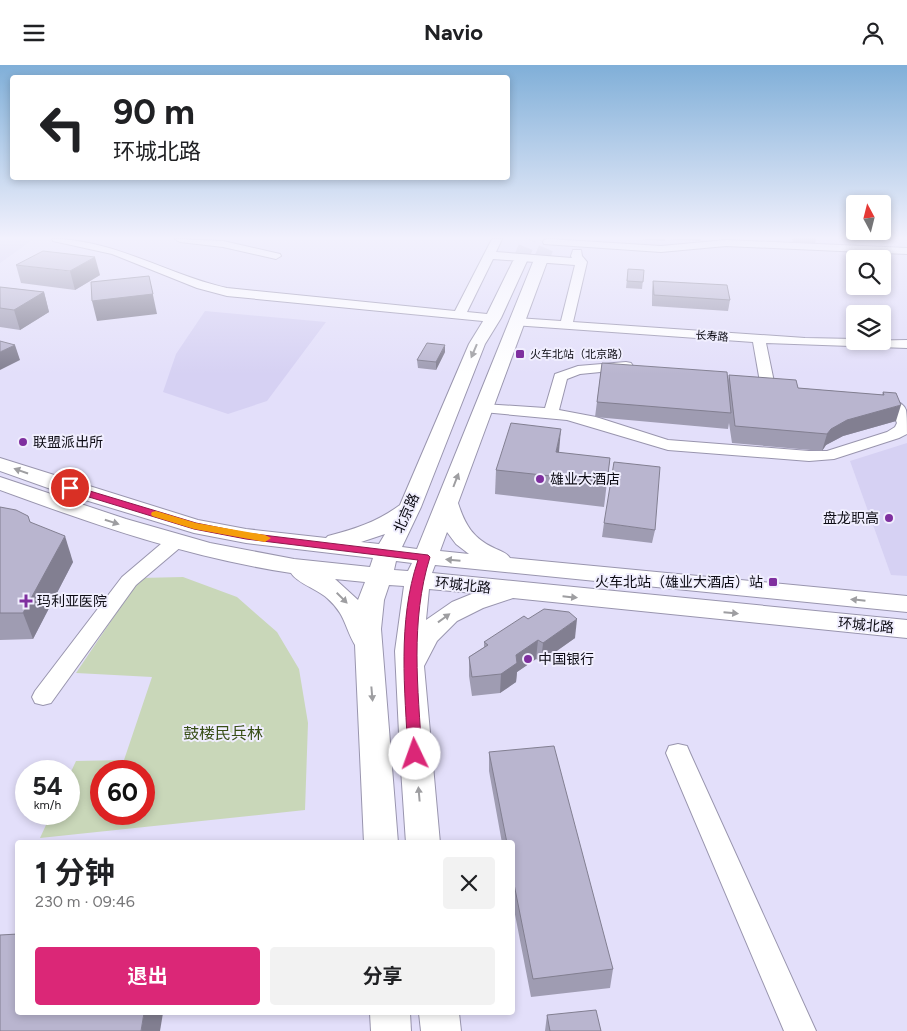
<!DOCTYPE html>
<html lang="zh">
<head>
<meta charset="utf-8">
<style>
  :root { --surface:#fff; --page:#f2f2f2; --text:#202124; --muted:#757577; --accent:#db2777 }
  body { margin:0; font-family:Figtree,"Noto Sans SC",sans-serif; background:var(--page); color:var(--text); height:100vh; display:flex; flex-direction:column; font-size:19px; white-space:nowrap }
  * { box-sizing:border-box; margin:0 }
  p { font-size:16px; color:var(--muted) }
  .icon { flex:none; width:28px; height:28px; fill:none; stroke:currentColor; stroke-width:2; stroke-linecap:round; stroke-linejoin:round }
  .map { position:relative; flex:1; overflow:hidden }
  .sheet { position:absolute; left:15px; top:775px; width:500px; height:175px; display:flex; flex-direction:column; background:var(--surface); border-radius:5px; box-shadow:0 2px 8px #0003 }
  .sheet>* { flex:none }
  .hud { position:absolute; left:10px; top:10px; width:500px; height:105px; border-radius:5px; box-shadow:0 2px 8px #0003; background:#fff; color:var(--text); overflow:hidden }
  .needle { width:32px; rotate:353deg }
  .controls { position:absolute; left:846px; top:130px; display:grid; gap:10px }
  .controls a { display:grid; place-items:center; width:45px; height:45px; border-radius:5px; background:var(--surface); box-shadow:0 2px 8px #0003; font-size:25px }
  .speed { position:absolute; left:15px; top:695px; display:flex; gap:10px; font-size:25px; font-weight:700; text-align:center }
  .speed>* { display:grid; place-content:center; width:65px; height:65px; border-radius:50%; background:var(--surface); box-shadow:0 2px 8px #0003; line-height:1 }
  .speed small { font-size:12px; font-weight:400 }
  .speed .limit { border:8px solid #d22; background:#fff; color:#111 }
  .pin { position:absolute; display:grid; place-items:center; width:42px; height:42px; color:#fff; margin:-21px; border:2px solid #fff; border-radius:50%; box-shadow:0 1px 5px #0007 }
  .me { position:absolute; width:55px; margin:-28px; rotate:357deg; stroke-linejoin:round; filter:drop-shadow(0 0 4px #0008) }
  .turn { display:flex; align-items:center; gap:18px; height:105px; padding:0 20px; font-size:22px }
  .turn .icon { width:65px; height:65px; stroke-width:2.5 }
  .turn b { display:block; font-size:35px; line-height:42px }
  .round { display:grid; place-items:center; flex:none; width:52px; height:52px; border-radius:5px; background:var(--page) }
  .summary { display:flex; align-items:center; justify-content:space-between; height:85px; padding:0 20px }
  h1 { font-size:30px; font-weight:700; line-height:38px }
  .action { display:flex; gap:10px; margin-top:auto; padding:10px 20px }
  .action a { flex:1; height:58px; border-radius:5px; background:var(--accent); color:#fff; font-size:20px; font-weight:700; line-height:58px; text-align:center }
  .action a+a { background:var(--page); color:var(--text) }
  header { display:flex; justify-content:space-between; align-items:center; height:65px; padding:0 20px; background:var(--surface); font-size:22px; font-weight:700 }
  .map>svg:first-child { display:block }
  .built { fill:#d6d1f3 }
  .green { fill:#c9d7b9; fill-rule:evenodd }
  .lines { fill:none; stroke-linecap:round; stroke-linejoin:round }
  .major-tunnel { stroke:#c3bfd8; stroke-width:15; stroke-dasharray:15 8; stroke-linecap:butt }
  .minor-casing { stroke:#9995ae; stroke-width:2 }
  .major-casing { stroke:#9995ae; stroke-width:2 }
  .minor { fill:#fff; fill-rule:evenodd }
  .major { fill:#fff; fill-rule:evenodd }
  .wall { fill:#9f9cb2 }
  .shaded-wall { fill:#827f91 }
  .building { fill:#b9b5cf; stroke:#827f91 }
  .oneway { fill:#9e9ea1 }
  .route { fill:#db2777; stroke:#8e194d }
  .slow { fill:#f59e0b }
  .poi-dot { fill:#7f2f9f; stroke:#f0eefe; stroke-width:2 }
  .labels { text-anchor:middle; stroke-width:4; stroke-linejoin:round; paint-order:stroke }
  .far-street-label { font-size:11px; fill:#0d0c14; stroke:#f0eefe }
  .far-poi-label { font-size:11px; fill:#0d0c14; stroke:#f0eefe; text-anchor:start }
  .poi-label { font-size:14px; fill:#0d0c14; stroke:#f0eefe; text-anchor:start }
  .street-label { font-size:14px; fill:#0d0c14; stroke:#f0eefe }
  .near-park-label { font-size:16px; fill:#384e17; stroke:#f0eefe }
</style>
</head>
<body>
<header><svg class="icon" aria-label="menu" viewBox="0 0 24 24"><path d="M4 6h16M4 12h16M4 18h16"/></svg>Navio<svg class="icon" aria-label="person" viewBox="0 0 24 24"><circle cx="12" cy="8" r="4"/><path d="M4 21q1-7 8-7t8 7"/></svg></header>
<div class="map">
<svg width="907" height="966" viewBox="0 0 907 966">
  <rect width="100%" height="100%" fill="#e3dffa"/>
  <!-- built -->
  <g class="built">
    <path d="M0,174h34l-34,24z"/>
    <path d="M205,246l121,11 -59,79 -39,13 -65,-22 13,-38z"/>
    <path d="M907,378v133l-16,-1 -41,-114z"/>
  </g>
  <!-- green -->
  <path class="green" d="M183,512l54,20 40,35 22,37 9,54 -3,87 -265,28 11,-24h18v-38l7,-15 48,-1 28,-83 -76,-4 64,-95zM101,706h43v43h-43z"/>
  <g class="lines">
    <!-- major-tunnel -->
    <g class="major-tunnel">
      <path d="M520,196l9,-22"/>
      <path d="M540,197l10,-23"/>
    </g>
    <defs>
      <g id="minor">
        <path d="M52,174c62,0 116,36 175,49l228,23 37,-72h10l-6,13 76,6 -1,-2 2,-6h8l1,6 5,6 -14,60 232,16 50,1v2l52,-1v8l-141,-5 8,39 -2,3h-10l-2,-3 -7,-40 -240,-17 -2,-3 6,-4 44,3 14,-56 -82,-6 -26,53 30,3 2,3 -6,4 -266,-26 -30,-8 -85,-34 -59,-13z"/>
        <path d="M175,174l48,2 57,13 1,2 -5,3 -53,-12 -43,-5z"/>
        <path d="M549,174l112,7 65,-6 181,8v6l-181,-8 -65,6 -117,-8 -1,-2 1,-2z"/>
        <path d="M626,297l5,1 2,3 -2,3 -51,5 -13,5 -8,31 37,7 72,23 141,11h18l60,-19 8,-5 2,-4 -5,-12 -21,-9 -2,-3 2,-3c8,-2 32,4 35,14 1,6 1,16 1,24l-8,4 -65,21 -25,2 -141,-11 -101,-30 -84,-8 -5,-1 -2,-3 2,-3 5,-1 62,4 10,-34 23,-8z"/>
        <path d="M175,471l7,2 2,4 -2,4 -46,39 -85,118 -8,2 -8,-2 -3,-6 3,-6 87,-114 46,-39z"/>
        <path d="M678,679l9,2 3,7 126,278h-32l-118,-278 3,-7z"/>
      </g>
      <g id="major">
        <path d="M520,192l7,4 -26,57 -16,26 -64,163 -19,40 15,2 116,-287 7,-4 7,4 -89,241c7,22 15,35 36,45 6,3 12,4 16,10l397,38v16l-472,-47 -3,8 475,47v18l-394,-40 -30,10 -26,13 -20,20 -13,25 16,177h-34l-6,-89 -5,-103 9,-65 -15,-1 -5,15 -3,29 17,214h-34l-9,-198c-11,-19 -9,-30 -28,-47 -10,-9 -30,-15 -36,-25 -100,-15 -196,-48 -291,-83v-13l126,42 84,24 84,16 76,8 3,-9 -127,-15 -52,-10 -132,-40 -62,-22v-13l198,62 48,9 80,9 2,-2c27,-7 49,-14 72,-31l69,-161 16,-26 28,-57zM447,467l9,12 13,10 -29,-3zM385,469l-6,10 -18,-2zM396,496l16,2 -4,8 -14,-1zM335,514l30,3 -7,18zM429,524l45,4 -22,9 -26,18z"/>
        <path d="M370,948h40l1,18h-40z"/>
        <path d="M419,948h40l2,18h-40z"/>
      </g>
    </defs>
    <!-- minor casing -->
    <use href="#minor" class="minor-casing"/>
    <!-- major casing -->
    <use href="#major" class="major-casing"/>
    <!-- minor -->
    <use href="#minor" class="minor"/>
    <!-- major -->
    <use href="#major" class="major"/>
  </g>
  <!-- wall -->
  <g class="wall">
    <path d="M638,174h63l-1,2 -35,-2v2z"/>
    <path d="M792,174h23l1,1 -1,3h-22z"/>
    <path d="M16,200l84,10 -25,15 -54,-7z"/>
    <path d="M628,204l16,1 -2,19 -16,-1z"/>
    <path d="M653,216l77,19 -2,11 -76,-5v-15z"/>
    <path d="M0,222l44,5 5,20 -29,18 -20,-3z"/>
    <path d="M445,287l-9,18 -18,-2 -1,-8z"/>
    <path d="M602,298l126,17 1,-5 69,13 84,7 1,-3 13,29 -53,15 -17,9 -4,6 -90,-8 -3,-20 -1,6 -133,-12z"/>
    <path d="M559,388l51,5 -6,49 -109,-13 1,-24z"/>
    <path d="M0,442l30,15 43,40 -40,77 -33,1z"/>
    <path d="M604,458l51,7 -3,13 -50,-6z"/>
    <path d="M528,554l47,19 -34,24 -5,-3 -19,13 -1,10 -16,11 -28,3 -3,-20v-19l15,-10v-5z"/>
    <path d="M489,687l124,217 -3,19 -79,9 -19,-98v-56h-10l-13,-72z"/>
    <path d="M547,950l54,16h-56z"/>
  </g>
  <!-- shaded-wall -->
  <g class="shaded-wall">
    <path d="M95,192l5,18 -25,15 -5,-19z"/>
    <path d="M149,211l8,38 -60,7 -5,-20z"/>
    <path d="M44,227l5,20 -29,18 -6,-20z"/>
    <path d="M15,280l5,15 -20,10v-18z"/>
    <path d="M445,280v7l-9,18v-8z"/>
    <path d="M901,340l-5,16 -53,15 -17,9 -4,6 5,-17 4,-5 16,-9z"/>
    <path d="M561,364l-2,23 -5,24 2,-24z"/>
    <path d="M65,471l8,26 -40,77 -10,-26z"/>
    <path d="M577,554l-2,19 -34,24 2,-19z"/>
    <path d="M538,575l-2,19 -19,13 -1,10 -16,11 1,-19 15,-19z"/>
    <path d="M144,948h19l-3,18h-19z"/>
  </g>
  <!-- building -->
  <g class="building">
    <path d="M794,174h21l1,1z"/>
    <path d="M43,186l52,6 -25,14 -54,-6z"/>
    <path d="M628,204l16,1 -1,12 -16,-1z"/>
    <path d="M149,211l4,18 -61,7 -1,-19z"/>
    <path d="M653,216l74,4 3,15 -76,-5z"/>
    <path d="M0,222l44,5 -30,18 -14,-2z"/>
    <path d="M0,276l15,4 -15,7z"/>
    <path d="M427,278l18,2 -9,17 -19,-2z"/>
    <path d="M602,298l125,9 4,41 -134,-11z"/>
    <path d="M729,310l67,5 2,8 86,7 -1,-3 13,1 5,12 -54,15 -16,9 -4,5 -92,-8z"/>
    <path d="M511,358l50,6 -5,23 54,6 -3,24 -111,-12z"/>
    <path d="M614,397l46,5 -5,63 -51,-7z"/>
    <path d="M0,442l16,3 12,6 2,6 35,14 -42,77h-23z"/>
    <path d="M544,544l25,3 8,7 -34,24 -5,-3 -22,15 1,8 -16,11 -29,3 -3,-20 19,-12 -4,-3 40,-26 4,3z"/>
    <path d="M554,681l59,223 -80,10 -21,-105v-31h-5l-18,-91z"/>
    <path d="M18,869v79h126l-3,18h-141v-96z"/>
    <path d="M596,945l5,21h-51l-3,-16z"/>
  </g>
  <!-- one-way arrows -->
  <defs><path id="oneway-solid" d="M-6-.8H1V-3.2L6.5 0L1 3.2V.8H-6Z" transform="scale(1.25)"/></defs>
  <g class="oneway">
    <use href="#oneway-solid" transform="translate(474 286) rotate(113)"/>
    <use href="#oneway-solid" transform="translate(21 406) rotate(-161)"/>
    <use href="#oneway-solid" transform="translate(456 415) rotate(-69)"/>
    <use href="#oneway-solid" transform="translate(112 457) rotate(17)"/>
    <use href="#oneway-solid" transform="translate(453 495) rotate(-175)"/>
    <use href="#oneway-solid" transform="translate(570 532) rotate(6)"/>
    <use href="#oneway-solid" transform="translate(342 533) rotate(45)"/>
    <use href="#oneway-solid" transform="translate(858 535) rotate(-174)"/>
    <use href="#oneway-solid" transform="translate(731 548) rotate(5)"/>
    <use href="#oneway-solid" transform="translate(444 553) rotate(-36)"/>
    <use href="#oneway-solid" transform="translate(372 629) rotate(85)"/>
    <use href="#oneway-solid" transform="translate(419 729) rotate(-95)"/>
  </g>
  <!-- sky -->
  <linearGradient id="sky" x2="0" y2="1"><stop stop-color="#80afd8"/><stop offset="0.56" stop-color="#f2f1fd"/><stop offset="1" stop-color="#f2f1fd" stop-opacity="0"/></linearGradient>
  <rect width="907" height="309" fill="url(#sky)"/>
  <!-- route -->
  <path class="route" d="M70,420l126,38 50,10 182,22 2,2c-20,64 -12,132 -8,197l-2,4 -5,2 -5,-2 -2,-4c-3,-64 -11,-132 10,-194l-172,-21 -52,-10 -128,-39 -1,-2 1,-2z"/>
  <!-- slow -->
  <path class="slow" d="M156,446l40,12 69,12 6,3 -6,4 -71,-13 -42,-13 -1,-2 1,-2z"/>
  <!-- markers -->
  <g class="poi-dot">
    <rect x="515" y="284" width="10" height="10" rx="2.5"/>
    <circle cx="23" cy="377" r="5"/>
    <circle cx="540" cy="414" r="5"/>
    <circle cx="889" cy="453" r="5"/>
    <rect x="768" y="512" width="10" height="10" rx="2.5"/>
    <path d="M23.5 528.5h5v5h5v5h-5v5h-5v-5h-5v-5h5z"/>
    <circle cx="528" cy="594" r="5"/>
  </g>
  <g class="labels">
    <!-- far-street labels -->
    <g class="far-street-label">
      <text transform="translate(712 271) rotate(4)" y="4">长寿路</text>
    </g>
    <!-- far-poi labels -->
    <g class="far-poi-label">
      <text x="530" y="293">火车北站（北京路）</text>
    </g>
    <!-- poi labels -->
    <g class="poi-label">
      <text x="33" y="382">联盟派出所</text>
      <text x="550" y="419">雄业大酒店</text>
      <text x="879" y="458" text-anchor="end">盘龙职高</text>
      <text x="763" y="522" text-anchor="end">火车北站（雄业大酒店）站</text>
      <text x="37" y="541">玛利亚医院</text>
      <text x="538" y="599">中国银行</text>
    </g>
    <!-- street labels -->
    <g class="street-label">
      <text transform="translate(406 448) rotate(-66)" y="5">北京路</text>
      <text transform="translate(463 520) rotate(6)" y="5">环城北路</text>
      <text transform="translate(866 560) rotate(5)" y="5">环城北路</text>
    </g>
    <!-- near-park labels -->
    <g class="near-park-label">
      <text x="223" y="674">鼓楼民兵林</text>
    </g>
  </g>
</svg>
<div class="controls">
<a><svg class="needle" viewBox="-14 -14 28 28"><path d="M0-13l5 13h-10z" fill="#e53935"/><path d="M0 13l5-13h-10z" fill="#757577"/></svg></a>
<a><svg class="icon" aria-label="search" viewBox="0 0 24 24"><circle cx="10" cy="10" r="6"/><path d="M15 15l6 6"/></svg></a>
<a><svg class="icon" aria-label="layers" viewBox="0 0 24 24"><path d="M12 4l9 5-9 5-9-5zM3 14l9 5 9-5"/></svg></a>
</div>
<div class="speed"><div>54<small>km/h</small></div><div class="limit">60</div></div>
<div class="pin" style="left:70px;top:423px;background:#d93025"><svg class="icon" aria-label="arrive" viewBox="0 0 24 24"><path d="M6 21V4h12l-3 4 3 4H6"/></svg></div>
<svg class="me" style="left:415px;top:689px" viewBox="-20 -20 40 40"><circle r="19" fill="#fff"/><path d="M0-13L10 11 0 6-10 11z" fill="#db2777"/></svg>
<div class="hud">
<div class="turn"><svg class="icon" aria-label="left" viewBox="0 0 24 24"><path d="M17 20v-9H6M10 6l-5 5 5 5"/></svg><div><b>90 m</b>环城北路</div></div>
</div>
<section class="sheet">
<div class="summary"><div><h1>1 分钟</h1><p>230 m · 09:46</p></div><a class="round"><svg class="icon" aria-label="close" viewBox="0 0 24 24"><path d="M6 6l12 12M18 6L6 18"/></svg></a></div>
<div class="action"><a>退出</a><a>分享</a></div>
</section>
</div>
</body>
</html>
